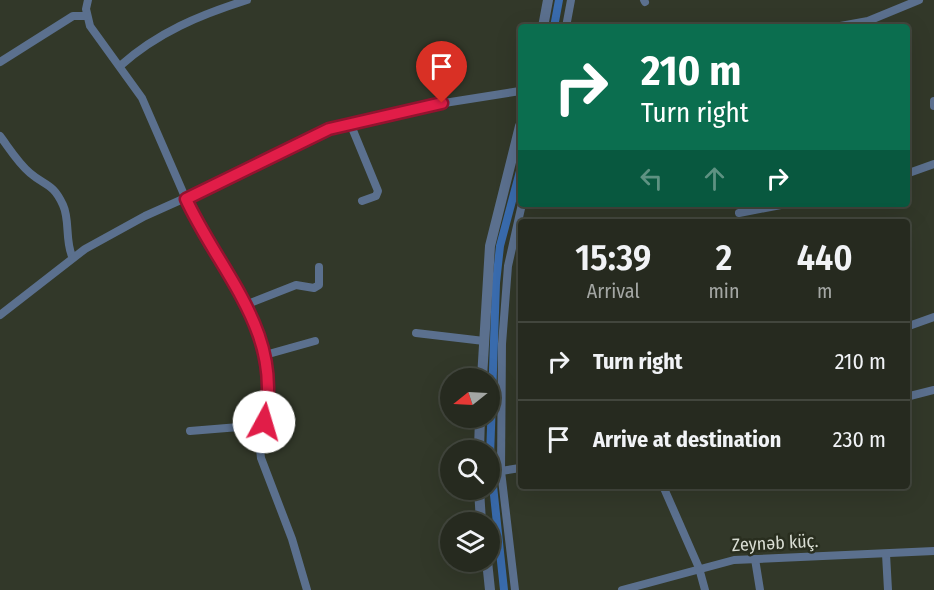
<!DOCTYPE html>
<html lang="en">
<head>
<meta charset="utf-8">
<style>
  :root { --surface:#262a1f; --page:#2e3228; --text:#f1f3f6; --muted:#a4a7a4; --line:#42463d }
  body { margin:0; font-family:"Fira Sans Condensed",sans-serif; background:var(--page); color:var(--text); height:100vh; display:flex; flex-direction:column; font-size:22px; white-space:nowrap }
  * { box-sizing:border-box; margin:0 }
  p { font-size:20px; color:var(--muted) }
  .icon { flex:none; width:33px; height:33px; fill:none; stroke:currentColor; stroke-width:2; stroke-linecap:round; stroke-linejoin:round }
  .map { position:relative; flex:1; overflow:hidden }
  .sheet { position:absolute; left:518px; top:219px; width:392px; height:270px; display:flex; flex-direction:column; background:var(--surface); border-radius:6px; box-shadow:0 6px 24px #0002,0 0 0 2px var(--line) }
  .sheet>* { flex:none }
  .hud { position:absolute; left:518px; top:24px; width:392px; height:183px; border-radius:6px; box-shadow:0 6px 24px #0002,0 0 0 2px var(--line); background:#0b6e4f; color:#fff; overflow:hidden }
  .needle { width:39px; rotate:252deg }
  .tools { position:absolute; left:440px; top:368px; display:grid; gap:12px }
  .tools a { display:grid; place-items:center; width:60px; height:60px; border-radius:50%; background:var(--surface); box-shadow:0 6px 24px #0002,0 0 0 2px var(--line); font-size:30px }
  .pin { position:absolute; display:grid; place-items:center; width:51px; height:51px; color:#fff; margin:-62px -26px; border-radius:50% 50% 50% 0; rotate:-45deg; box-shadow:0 0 6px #0007 }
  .pin .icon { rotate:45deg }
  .me { position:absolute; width:66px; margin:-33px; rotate:6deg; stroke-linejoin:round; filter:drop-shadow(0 0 4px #0008) }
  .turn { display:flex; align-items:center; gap:21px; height:126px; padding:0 24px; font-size:27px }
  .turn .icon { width:78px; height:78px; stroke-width:2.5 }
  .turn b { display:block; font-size:42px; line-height:51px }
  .lanes { display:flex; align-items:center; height:57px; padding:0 24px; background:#0003; justify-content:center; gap:30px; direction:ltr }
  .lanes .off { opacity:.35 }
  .eta { display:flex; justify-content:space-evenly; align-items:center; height:102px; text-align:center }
  .eta b { font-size:36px; font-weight:600; line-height:42px }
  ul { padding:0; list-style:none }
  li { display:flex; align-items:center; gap:18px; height:78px; padding:0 24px; border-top:2px solid var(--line) }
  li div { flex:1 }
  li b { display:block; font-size:22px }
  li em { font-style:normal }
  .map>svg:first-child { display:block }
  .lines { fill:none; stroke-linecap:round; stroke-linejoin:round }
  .canal { stroke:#396bad; stroke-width:8 }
  .minor { stroke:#5b708e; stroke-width:8 }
  .tertiary { stroke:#5b708e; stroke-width:10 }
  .route-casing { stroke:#92132f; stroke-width:15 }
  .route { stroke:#e11d48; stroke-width:10 }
  .labels { text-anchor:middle; stroke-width:5; stroke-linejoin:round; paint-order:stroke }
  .street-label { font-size:18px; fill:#d9ddd3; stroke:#292e1f }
</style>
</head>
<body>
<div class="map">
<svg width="934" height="590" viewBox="0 0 934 590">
  <rect width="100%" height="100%" fill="#323829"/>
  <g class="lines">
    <!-- canal -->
    <g class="canal">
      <path d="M554,27l5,-27"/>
      <path d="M504,590l-14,-133 6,-174 4,-37 20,-75"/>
    </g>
    <!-- minor -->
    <g class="minor">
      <path d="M88,0l-2,9 4,17 52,72 50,115 28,44 37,72 10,45 -1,38 -7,28 2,18 31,81 15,51"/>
      <path d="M644,0l1,2"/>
      <path d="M566,27l5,-27"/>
      <path d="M835,27l33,-6 51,-21"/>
      <path d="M0,62l73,-46h14"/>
      <path d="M120,66c38,-34 80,-51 127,-66"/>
      <path d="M934,101v5"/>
      <path d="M350,123l28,68 -2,5 -14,5"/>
      <path d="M0,136c9,12 18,27 30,37 15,13 23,10 33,32 7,15 2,35 9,51"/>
      <path d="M906,174l28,-10"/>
      <path d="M739,213l47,-9"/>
      <path d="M245,305l51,-20 18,3 5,-3v-18"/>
      <path d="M0,315l85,-66 60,-33 125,-56 44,-26 105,-27 101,-16"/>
      <path d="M906,327l28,-10"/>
      <path d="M416,333l68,8"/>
      <path d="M265,355l50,-14"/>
      <path d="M906,397l28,-7"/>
      <path d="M190,431l49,-4 22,5"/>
      <path d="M501,471l19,-3"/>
      <path d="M663,486l36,82 6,22"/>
      <path d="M886,554l2,36"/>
      <path d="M755,559l5,31"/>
      <path d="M515,590l-14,-119 1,-127 6,-78 14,-62"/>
      <path d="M622,590l112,-30 200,-9"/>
    </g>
    <!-- tertiary -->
    <g class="tertiary">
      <path d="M543,27l5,-27"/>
      <path d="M482,378l8,-132 30,-120"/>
      <path d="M479,450l1,-33"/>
      <path d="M479,489l2,33"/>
      <path d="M487,561l3,29"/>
    </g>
  </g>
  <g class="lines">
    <defs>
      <path id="route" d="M264,422c21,-89 -44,-149 -78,-223l143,-70 113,-26"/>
    </defs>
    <!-- route casing -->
    <use href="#route" class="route-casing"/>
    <!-- route -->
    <use href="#route" class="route"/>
  </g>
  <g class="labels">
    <!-- street labels -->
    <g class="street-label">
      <text transform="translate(775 543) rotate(-3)" y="6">Zeynəb küç.</text>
    </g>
  </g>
</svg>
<div class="tools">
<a><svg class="needle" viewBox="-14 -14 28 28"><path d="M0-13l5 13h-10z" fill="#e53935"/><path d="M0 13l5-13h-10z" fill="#a4a7a4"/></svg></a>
<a><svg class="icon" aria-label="search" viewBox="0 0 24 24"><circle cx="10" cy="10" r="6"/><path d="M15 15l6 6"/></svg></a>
<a><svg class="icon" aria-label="layers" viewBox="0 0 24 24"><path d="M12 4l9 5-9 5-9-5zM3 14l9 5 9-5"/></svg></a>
</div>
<div class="pin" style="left:442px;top:103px;background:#d93025"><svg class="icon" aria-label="arrive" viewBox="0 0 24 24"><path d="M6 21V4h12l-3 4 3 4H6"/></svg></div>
<svg class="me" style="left:264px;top:422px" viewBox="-20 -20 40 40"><circle r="19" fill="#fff"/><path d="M0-13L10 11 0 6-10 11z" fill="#e11d48"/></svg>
<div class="hud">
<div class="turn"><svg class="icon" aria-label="right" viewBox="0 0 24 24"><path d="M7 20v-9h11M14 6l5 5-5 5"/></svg><div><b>210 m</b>Turn right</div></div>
<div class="lanes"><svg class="icon off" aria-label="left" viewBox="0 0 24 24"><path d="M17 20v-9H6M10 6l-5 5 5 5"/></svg><svg class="icon off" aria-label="ahead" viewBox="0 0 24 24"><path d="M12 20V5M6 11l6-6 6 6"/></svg><svg class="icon" aria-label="right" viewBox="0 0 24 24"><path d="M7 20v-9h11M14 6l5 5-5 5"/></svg></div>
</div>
<section class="sheet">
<div class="eta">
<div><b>15:39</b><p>Arrival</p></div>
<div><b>2</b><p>min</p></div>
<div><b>440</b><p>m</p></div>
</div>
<ul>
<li><svg class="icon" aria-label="right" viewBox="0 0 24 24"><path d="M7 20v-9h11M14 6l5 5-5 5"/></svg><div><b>Turn right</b></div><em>210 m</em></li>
<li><svg class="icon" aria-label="arrive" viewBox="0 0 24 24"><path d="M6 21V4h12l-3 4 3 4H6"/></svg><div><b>Arrive at destination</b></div><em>230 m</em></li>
</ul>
</section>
</div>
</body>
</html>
